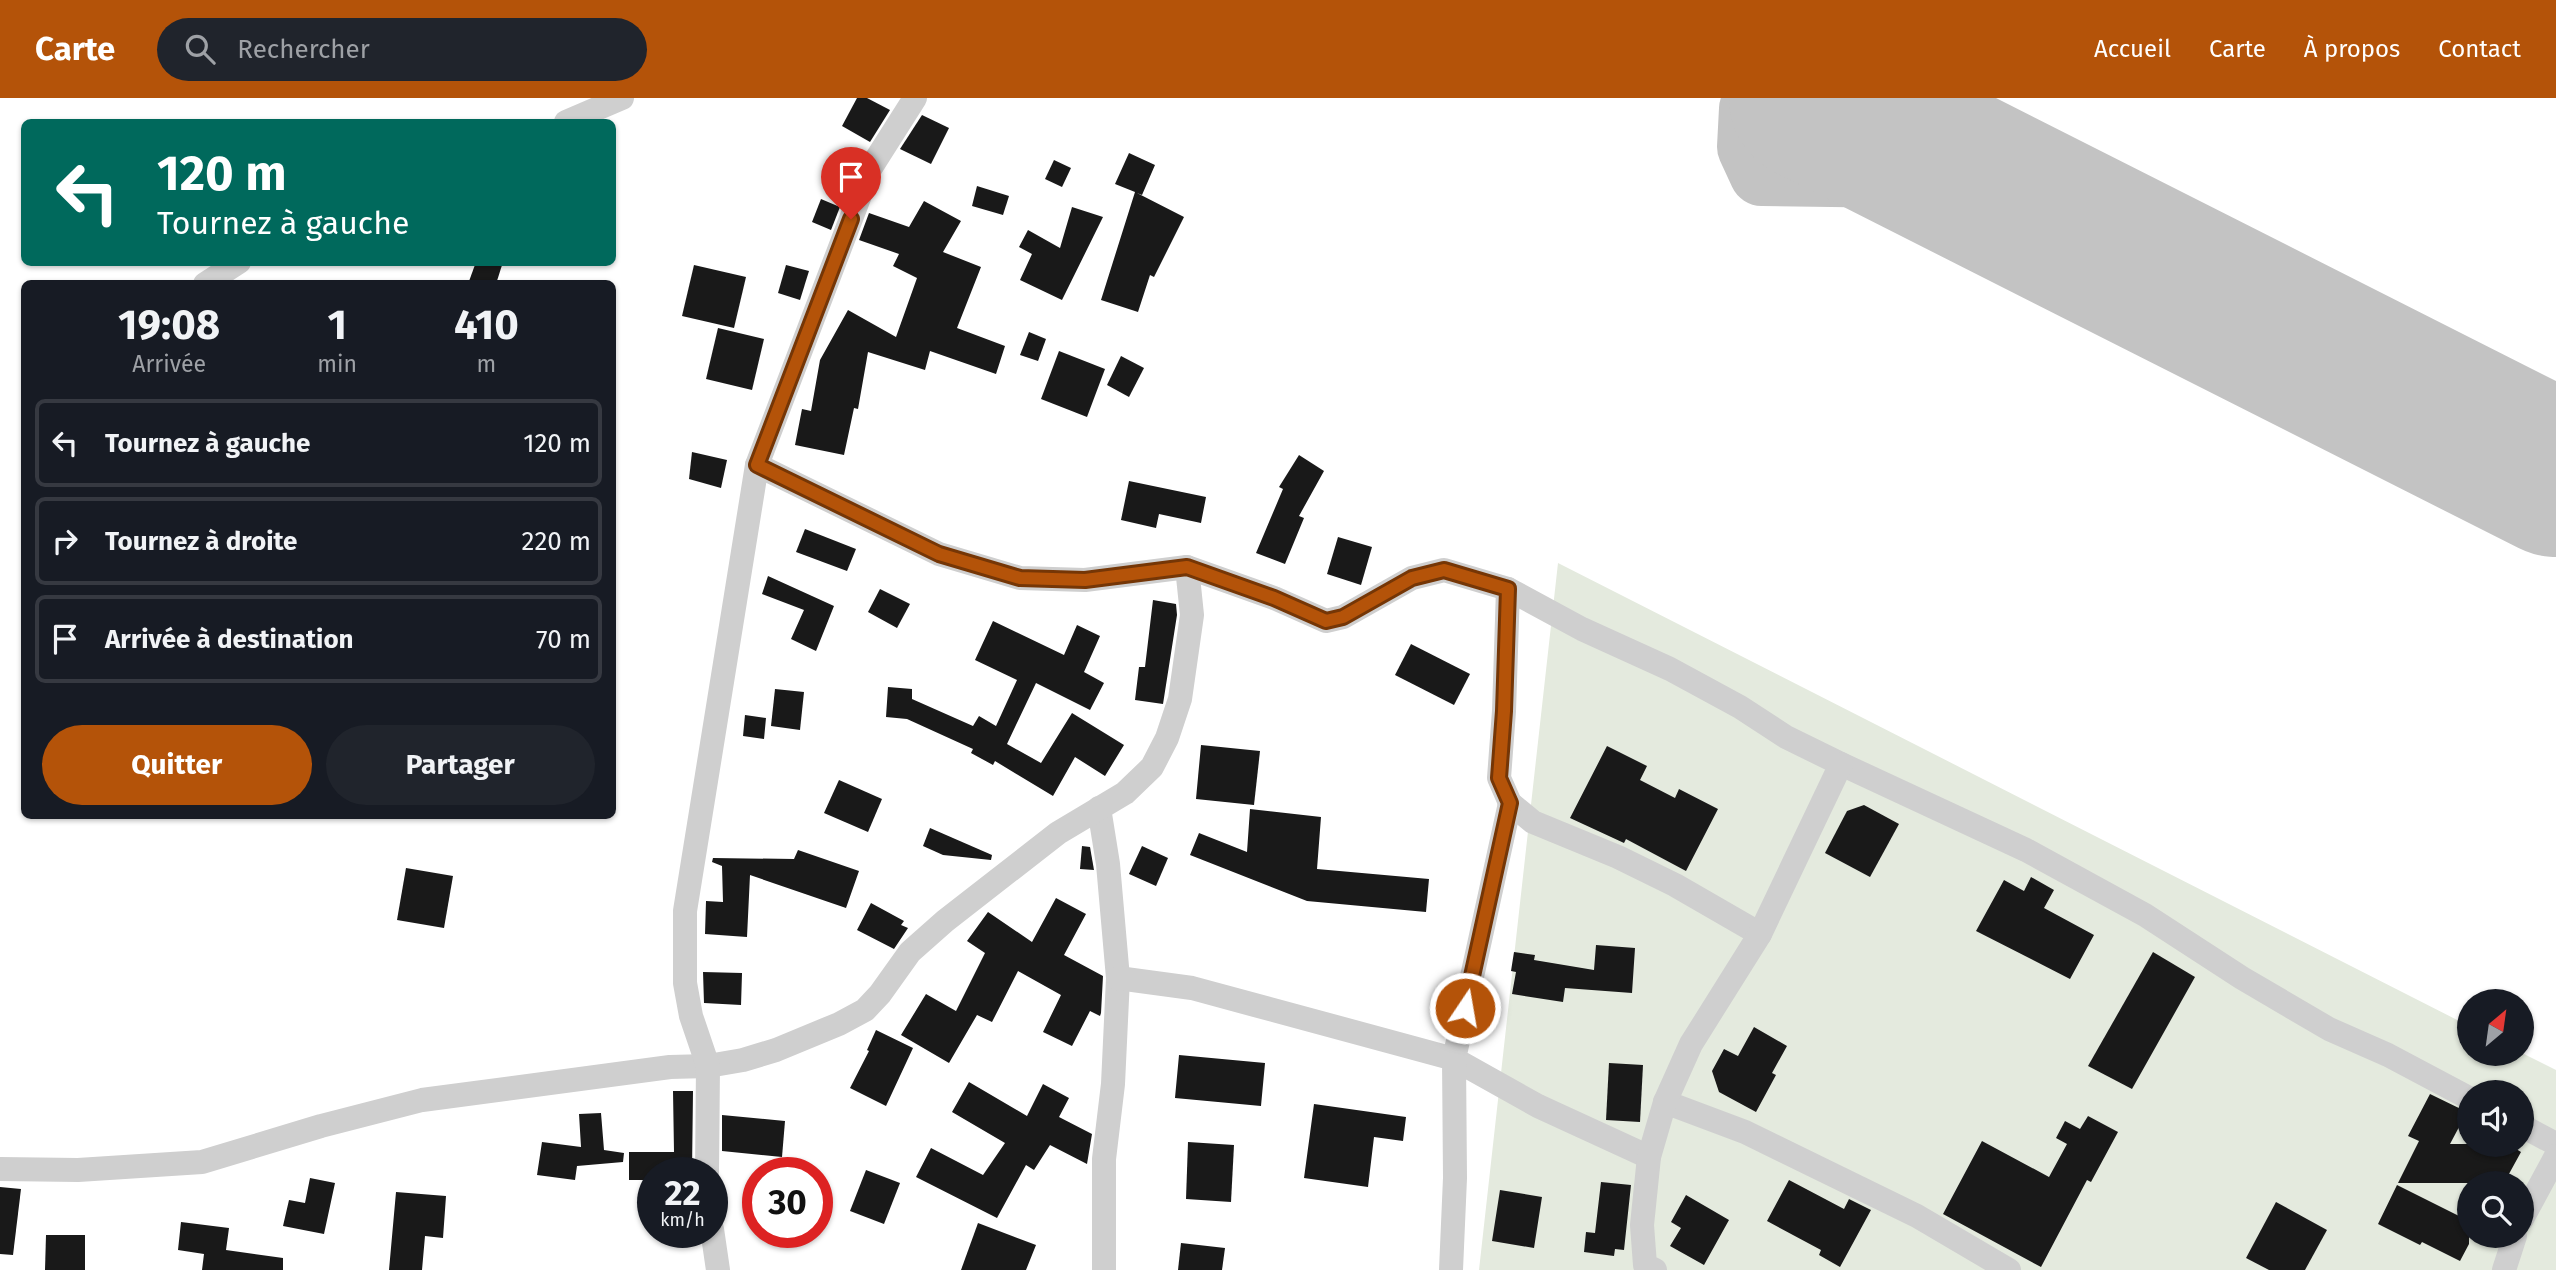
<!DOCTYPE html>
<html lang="fr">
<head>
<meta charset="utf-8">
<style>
  :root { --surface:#171b24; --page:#20242c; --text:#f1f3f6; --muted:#9ea1a6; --line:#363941; --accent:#b45309 }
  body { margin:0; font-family:"Fira Sans",sans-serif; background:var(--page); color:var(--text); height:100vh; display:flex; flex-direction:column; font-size:26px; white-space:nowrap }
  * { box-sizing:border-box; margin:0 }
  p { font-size:23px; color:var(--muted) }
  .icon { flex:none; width:38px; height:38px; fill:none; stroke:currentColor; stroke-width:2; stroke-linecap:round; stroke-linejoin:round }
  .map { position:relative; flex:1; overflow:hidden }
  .drawer { position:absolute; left:21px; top:182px; width:595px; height:539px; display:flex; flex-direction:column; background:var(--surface); border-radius:10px; box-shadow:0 2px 5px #0004 }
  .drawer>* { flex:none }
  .hud { position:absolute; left:21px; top:21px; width:595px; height:147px; border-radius:10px; box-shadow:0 2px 5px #0004; background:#00695c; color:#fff; overflow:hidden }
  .needle { width:46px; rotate:29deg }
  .fabs { position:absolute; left:2457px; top:891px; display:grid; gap:14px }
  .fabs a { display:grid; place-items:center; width:77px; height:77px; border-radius:50%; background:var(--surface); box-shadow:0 2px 5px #0004; font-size:35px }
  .speed { position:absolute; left:637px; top:1059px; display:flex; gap:14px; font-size:35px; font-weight:700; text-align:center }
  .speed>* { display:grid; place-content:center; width:91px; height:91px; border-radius:50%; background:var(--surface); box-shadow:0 2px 5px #0004; line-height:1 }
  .speed small { font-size:18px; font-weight:400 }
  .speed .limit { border:10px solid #d22; background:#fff; color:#111 }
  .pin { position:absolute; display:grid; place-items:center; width:60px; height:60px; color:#fff; margin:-72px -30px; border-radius:50% 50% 50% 0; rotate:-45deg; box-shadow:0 0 7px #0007 }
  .pin .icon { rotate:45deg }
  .me { position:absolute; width:77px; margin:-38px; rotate:12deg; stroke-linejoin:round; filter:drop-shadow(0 0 5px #0008) }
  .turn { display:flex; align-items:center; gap:24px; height:147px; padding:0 21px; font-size:32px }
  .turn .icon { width:91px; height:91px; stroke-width:2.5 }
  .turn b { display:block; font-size:49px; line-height:60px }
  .eta { display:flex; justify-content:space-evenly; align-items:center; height:119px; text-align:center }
  .eta b { font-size:42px; font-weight:700; line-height:49px }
  .primary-button { display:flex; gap:14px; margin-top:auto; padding:14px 21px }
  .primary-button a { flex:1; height:80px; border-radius:42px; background:var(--accent); color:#fff; font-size:28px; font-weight:700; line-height:80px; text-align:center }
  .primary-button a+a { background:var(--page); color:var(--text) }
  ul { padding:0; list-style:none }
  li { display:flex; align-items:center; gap:21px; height:88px; margin:0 14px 10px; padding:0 7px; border:4px solid var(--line); border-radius:10px }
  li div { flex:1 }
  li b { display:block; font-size:26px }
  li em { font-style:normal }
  header { display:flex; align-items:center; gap:42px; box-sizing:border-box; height:98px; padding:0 35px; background:var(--accent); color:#fff }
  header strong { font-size:33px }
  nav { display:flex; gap:38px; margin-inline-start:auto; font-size:24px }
  .search { width:490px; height:63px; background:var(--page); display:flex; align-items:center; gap:18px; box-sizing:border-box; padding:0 24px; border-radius:38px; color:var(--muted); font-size:26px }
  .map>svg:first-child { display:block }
  .green { fill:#e4eade; fill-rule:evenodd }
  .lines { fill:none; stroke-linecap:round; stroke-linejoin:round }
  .taxiway { stroke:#c3c3c3; stroke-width:66 }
  .runway { stroke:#c3c3c3; stroke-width:166 }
  .building { fill:#191919 }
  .minor { stroke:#cfcfcf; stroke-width:24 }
  .route-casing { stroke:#753606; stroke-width:18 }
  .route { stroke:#b45309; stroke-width:12 }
</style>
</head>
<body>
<header>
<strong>Carte</strong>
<div class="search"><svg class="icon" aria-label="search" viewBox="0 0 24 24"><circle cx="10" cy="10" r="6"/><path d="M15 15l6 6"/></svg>Rechercher</div>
<nav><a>Accueil</a><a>Carte</a><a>À propos</a><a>Contact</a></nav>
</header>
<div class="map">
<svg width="2556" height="1172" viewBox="0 0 2556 1172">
  <rect width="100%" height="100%" fill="#fff"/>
  <!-- green -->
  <path class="green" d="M1558,465l911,463v28l53,-1 34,17v200h-1077zM2469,994h53v52h-53zM2469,1085h53v53h-53z"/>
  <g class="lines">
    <!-- taxiway -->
    <g class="taxiway">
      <path d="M1761,0l-9,11 -2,38 12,26 141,2 102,21"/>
      <path d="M1874,0l32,47"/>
    </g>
    <!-- runway -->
    <path class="runway" d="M1812,0l744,376"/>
  </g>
  <!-- building -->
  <g class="building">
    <path d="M857,0h10l23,12 -20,32 -28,-16z"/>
    <path d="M922,17l27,13 -18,36 -31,-15z"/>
    <path d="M1129,55l26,12 -13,30 -5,-2 47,24 -30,60 -4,-2 -12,37 -37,-12 34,-108 -20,-8z"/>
    <path d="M1054,62l17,8 -9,19 -17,-8z"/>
    <path d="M977,88l32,10 -6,19 -31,-9z"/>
    <path d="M821,101l19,8 -9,23 -19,-8z"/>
    <path d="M924,103l37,20 -18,31 38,15 -24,61 48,18 -9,28 -66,-23 -5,19 -57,-18 -10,57 -4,-1 -10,47 -49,-10 7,-36 9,2 9,-51 28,-50 48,27 21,-59 -24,-12 6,-12 -40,-14 10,-27 40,14z"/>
    <path d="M1072,109l31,10 -41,83 -42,-20 12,-26 -13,-7 9,-17 32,18z"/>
    <path d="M476,164h27l-7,22h-28z"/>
    <path d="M694,167l52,12 -12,51 -52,-12z"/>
    <path d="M786,167l23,6 -9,29 -22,-7z"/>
    <path d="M718,230l46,11 -12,51 -46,-11z"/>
    <path d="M1029,234l17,7 -8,22 -18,-6z"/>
    <path d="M1059,253l46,18 -18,48 -46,-18z"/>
    <path d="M1121,258l23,12 -15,29 -22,-12z"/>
    <path d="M692,354l35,8 -6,28 -32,-9z"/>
    <path d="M1299,357l25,16 -25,45 5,2 -19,46 -29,-11 27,-64 -4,-2z"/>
    <path d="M1129,383l77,16 -5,26 -42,-9 -3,14 -35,-8z"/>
    <path d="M805,431l51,20 -9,22 -51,-19z"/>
    <path d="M1338,439l34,10 -11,38 -34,-11z"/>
    <path d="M768,478l66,30 -18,45 -25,-12 13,-29 -42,-16z"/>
    <path d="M880,491l30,15 -13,24 -29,-16z"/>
    <path d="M1153,502l23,4 1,11 -14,89 -28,-4 4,-33h6z"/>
    <path d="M993,523l71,34 13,-30 23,11 -16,36 20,11 -14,27 -54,-27 -29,61 34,19 31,-50 52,32 -19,31 -30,-19 -22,39 -58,-35 -2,4 -22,-12 2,-4 -66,-30 -21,-2 2,-30 24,2v10l61,27 6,-10 17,10 21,-46 -42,-20z"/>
    <path d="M1411,546l59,30 -16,31 -59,-30z"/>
    <path d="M775,591l29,3 -4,38 -29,-4z"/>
    <path d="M745,617l21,3 -2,21 -21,-3z"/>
    <path d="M1201,647l59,6 -6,54 -58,-6z"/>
    <path d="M1607,648l40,20 -7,14 35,18 4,-9 39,20 -32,62 -60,-32 -2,4 -54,-25z"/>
    <path d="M839,682l43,19 -14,33 -44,-19z"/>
    <path d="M1864,707l35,19 -29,53 -45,-24 22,-42z"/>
    <path d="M1250,711l71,8 -4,52 112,10 -3,33 -119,-11 -117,-46 9,-22 48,19z"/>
    <path d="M930,730l62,27 -1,5 -48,-5 -20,-9z"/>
    <path d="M1082,748l8,1 4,23 -14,-1z"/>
    <path d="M1142,748l26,12 -12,28 -27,-12z"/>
    <path d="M798,752l61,21 -13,37 -96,-33 -3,62 -42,-3 1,-33 17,1 -1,-36 -10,-4 1,-4 81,1z"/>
    <path d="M406,770l47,8 -9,52 -47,-8z"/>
    <path d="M2031,779l23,13 -10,18 50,27 -24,44 -94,-48 28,-51 20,11z"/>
    <path d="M1056,800l30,16 -22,41 39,21 -2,37 -1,3 -10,-5 -18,35 -29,-14 18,-37 -43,-24 -26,51 -15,-7 -28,48 -48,-28 25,-41 30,17 29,-58 -18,-12 21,-29 44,30z"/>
    <path d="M871,805l33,18 -3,4 7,3 -14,21 -37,-19z"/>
    <path d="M1596,847l39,3 -3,45 -67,-5 -2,14 -51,-8 4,-22 -5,-1 3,-19 21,3 -1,5 60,10z"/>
    <path d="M2153,854l42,25 -63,112 -44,-23z"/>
    <path d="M703,874l39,1 -1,32 -37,-2z"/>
    <path d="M1754,929l33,19 -15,27 4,2 -20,37 -37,-20 -7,-21 12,-22 14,7z"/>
    <path d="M876,932l37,18 -27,58 -36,-18 19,-37 -2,-1z"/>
    <path d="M1179,957l86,8 -4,43 -86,-8z"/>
    <path d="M1609,965l34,2 -3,57 -34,-2z"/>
    <path d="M969,984l58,34 16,-32 26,14 -10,19 33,17 -5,30 -37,-19 -16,25 -8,-5 -29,53 -81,-41 15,-29 52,27 22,-32 -53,-31z"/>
    <path d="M673,993h20l-1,81h-39v8h-24v-28h45z"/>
    <path d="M2430,996l37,18 -17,32h58l13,8 -17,31h-106l21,-42 -11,-5z"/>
    <path d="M1314,1006l92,13 -3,24 -29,-4 -6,50 -64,-9z"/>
    <path d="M601,1015l3,37 20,3 -1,9 -46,4 -2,14 -38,-5 5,-33 39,5 -2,-33z"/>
    <path d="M722,1017l63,6 -3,36 -60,-6z"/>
    <path d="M2088,1018l30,16 -27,50 -4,-2 -46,87 -98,-53 39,-73 67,36 18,-33 -11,-6 9,-17 15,8z"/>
    <path d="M1188,1044l46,3 -3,57 -45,-3z"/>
    <path d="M866,1072l34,13 -16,41 -34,-13z"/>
    <path d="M310,1080l25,5 -11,51 -41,-8 6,-26 16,3z"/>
    <path d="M1789,1082l55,29 5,-10 22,11 -31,57 -21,-12 2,-5 -54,-29z"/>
    <path d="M1601,1084l30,3 -7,65 -9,-1 -1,7 -30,-4 2,-20 9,1z"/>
    <path d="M2397,1087l72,36v23l-9,17 -38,-19 -2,3 -42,-21z"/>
    <path d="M0,1089l21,2 -8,66 -13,-1z"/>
    <path d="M1500,1092l42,7 -8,51 -42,-7z"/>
    <path d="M396,1094l50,4 -3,42 -18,-2 -3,34h-33z"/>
    <path d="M1686,1097l43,25 -25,45 -34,-19 11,-18 -10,-6z"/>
    <path d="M2276,1104l51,28 -22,40h-36l-23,-12z"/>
    <path d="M181,1124l48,6 -3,22 57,8v12h-81l2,-16 -26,-4z"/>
    <path d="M978,1125l58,22 -10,25h-65z"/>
    <path d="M46,1137h39v35h-40z"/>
    <path d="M1181,1145l44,5 -3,22h-44z"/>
  </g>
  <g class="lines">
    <!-- minor -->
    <g class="minor">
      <path d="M566,24l56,-24"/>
      <path d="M205,186l34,-22"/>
      <path d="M757,367l182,89 81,24 65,2 102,-13 87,31 52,23 17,-4 69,-39 32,-8 64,19 74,40 88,40 70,38 46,30 55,27 185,86 119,65 97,63 87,51 59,26 81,43"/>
      <path d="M1508,491l-4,122 -5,67 11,25 23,19 85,35 57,28 85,49"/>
      <path d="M1510,705l-56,256 84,47 111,51"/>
      <path d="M1099,710l9,56 10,114 -5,106 -9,75v111"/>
      <path d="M1118,880l74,10 262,71 1,119 -4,92"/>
      <path d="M1665,1004l80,30 172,84 92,54"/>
      <path d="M2522,1028l34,18"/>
      <path d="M0,1071l78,1 124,-8 119,-36 101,-26 248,-33 38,-1 35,-6 33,-10 63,-26 26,-14 15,-16 30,-42 35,-31 113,-88 67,-40 27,-26 15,-29 13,-39 12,-84 -5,-48"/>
      <path d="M707,1074l1,-106 -17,-50 -6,-33v-72l72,-446 113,-296 45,-71"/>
      <path d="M2522,1121l34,-63"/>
      <path d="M712,1131l6,41"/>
      <path d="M1655,1172l-10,-5 -3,-40 7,-68 16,-55 26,-58 69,-110 81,-170"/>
      <path d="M2504,1172l11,-34"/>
    </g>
  </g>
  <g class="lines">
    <defs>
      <path id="route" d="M851,121l-94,246 182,89 81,24 65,2 102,-13 87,31 52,23 17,-4 69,-39 32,-8 64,19 -4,122 -5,67 11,25 -45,205"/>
    </defs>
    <!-- route casing -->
    <use href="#route" class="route-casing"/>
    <!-- route -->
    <use href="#route" class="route"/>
  </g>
</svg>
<div class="fabs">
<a><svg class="needle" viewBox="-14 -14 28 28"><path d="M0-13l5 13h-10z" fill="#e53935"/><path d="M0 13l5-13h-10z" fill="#9ea1a6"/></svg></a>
<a><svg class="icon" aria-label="sound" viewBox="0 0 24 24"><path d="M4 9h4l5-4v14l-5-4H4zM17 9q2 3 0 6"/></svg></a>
<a><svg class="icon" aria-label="search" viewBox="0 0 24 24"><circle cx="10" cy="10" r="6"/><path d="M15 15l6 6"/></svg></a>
</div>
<div class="speed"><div>22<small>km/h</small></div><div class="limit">30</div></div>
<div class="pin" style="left:851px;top:121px;background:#d93025"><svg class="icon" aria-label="arrive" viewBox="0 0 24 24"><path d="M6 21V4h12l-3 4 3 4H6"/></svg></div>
<svg class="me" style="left:1465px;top:910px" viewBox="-20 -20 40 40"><circle r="17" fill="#b45309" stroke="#fff" stroke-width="3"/><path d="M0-11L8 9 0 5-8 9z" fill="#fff"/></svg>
<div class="hud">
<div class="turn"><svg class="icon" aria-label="left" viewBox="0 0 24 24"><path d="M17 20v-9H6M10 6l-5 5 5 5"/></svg><div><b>120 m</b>Tournez à gauche</div></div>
</div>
<section class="drawer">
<div class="eta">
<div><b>19:08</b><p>Arrivée</p></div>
<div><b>1</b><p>min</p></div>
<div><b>410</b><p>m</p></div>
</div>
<ul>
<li><svg class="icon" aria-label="left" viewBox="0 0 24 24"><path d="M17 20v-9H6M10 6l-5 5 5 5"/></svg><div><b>Tournez à gauche</b></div><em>120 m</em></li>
<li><svg class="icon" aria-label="right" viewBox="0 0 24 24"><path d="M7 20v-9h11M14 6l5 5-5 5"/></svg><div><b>Tournez à droite</b></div><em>220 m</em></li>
<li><svg class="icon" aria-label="arrive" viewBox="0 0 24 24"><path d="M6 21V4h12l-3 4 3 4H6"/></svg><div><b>Arrivée à destination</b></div><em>70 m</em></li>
</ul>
<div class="primary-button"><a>Quitter</a><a>Partager</a></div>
</section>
</div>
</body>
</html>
